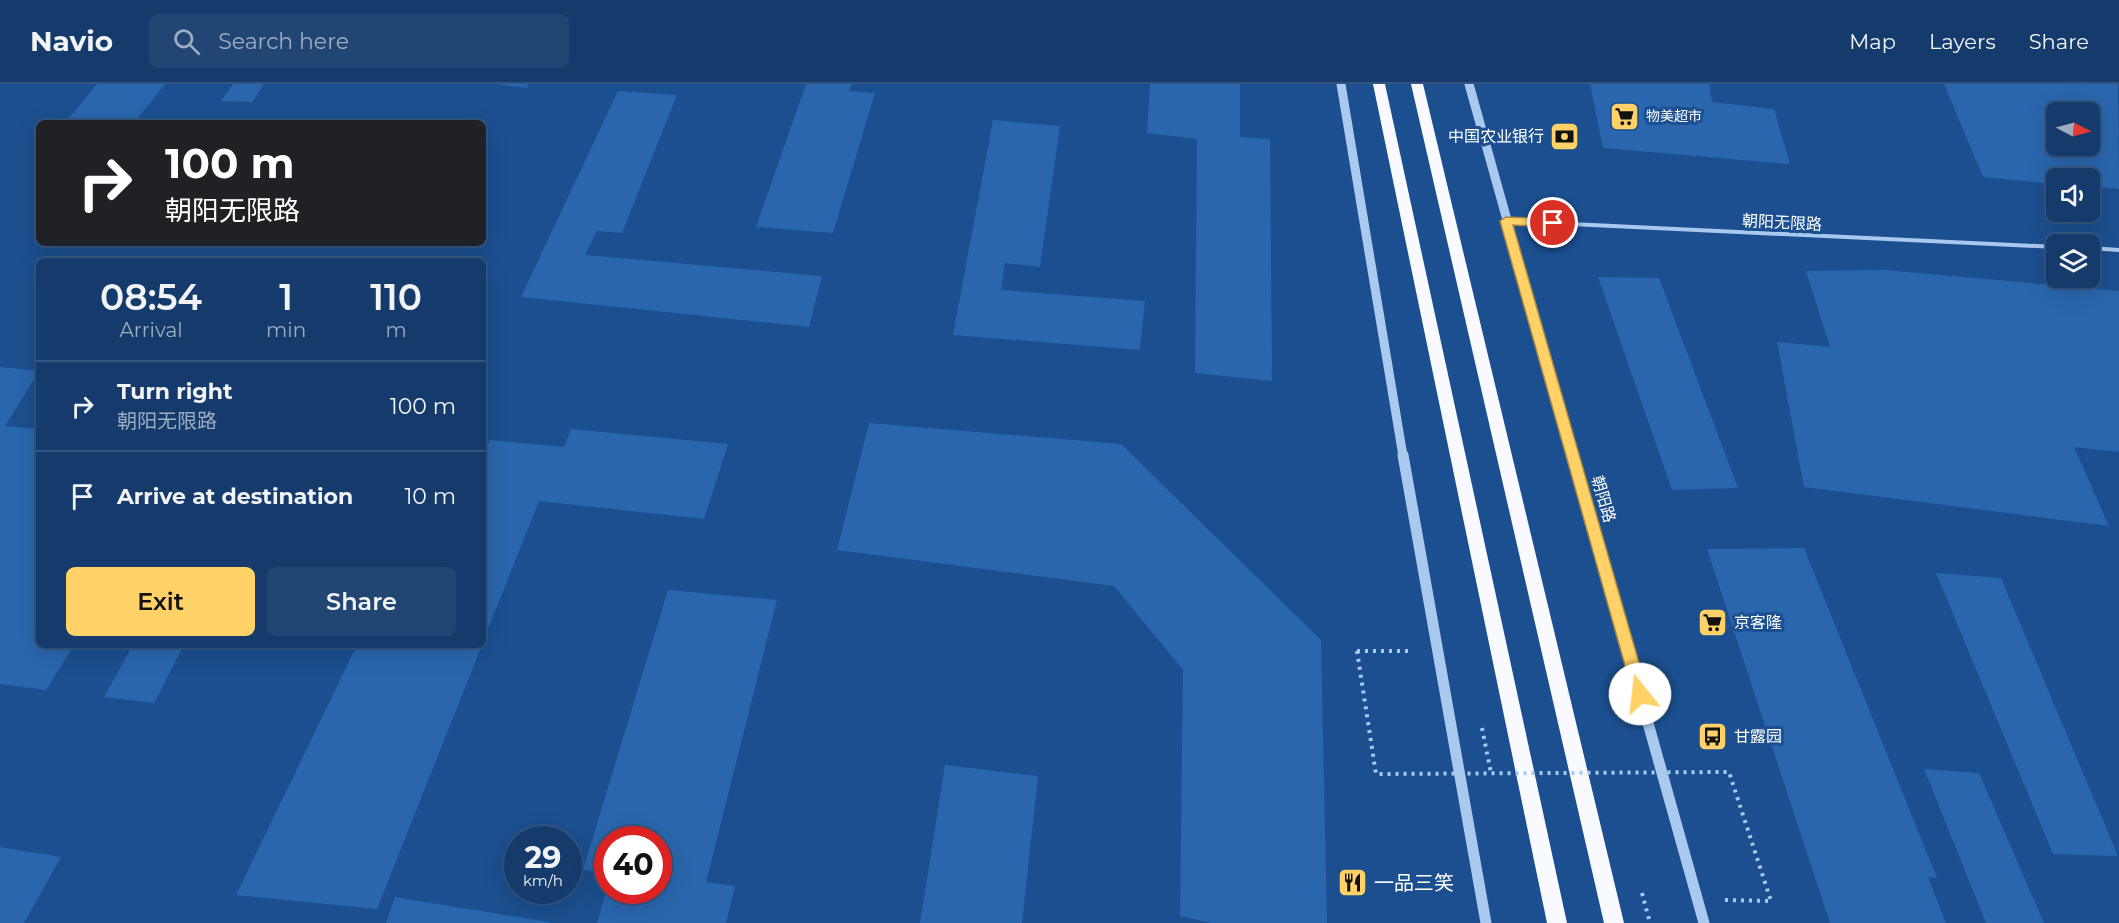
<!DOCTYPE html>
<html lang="en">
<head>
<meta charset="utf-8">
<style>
  :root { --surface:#143b6b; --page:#214673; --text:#f1f3f6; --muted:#9dadc1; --line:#33557e; --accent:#ffd166 }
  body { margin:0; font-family:Montserrat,"Noto Sans SC",sans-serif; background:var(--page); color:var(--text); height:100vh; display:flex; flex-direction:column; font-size:22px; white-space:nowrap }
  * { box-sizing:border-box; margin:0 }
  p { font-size:20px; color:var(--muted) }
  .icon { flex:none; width:33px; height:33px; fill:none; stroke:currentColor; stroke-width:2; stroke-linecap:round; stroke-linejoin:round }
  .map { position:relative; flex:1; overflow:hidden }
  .drawer { position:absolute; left:36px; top:174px; width:450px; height:390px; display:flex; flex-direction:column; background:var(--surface); border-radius:9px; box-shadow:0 6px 24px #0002,0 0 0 2px var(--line) }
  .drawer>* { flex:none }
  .banner { position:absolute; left:36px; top:36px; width:450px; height:126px; border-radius:9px; box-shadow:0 6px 24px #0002,0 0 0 2px var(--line); background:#202124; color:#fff; overflow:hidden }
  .needle { width:39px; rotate:96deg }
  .buttons { position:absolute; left:2046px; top:18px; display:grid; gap:12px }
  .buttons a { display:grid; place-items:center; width:54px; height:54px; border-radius:9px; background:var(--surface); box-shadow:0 6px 24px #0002,0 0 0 2px var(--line); font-size:30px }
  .speed { position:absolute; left:504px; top:742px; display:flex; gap:12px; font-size:30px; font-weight:700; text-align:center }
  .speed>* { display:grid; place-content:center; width:78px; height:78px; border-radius:50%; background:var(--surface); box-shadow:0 6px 24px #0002,0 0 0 2px var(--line); line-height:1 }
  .speed small { font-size:15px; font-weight:400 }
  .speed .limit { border:9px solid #d22; background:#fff; color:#111 }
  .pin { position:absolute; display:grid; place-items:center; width:51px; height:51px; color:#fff; margin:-26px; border:3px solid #fff; border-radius:50%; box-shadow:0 2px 6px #0007 }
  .me { position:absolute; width:66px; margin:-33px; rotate:344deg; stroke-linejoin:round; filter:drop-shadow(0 0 4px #0008) }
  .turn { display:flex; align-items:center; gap:21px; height:126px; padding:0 30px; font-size:27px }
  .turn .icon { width:78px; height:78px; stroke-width:2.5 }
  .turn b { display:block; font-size:42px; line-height:51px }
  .eta { display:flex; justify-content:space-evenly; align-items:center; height:102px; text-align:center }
  .eta b { font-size:36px; font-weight:600; line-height:42px }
  .primary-button { display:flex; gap:12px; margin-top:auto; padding:12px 30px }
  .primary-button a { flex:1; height:69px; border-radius:9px; background:var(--accent); color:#111; font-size:24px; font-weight:600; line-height:69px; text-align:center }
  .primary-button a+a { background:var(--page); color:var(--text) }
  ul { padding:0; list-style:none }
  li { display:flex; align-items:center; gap:18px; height:90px; padding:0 30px; border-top:2px solid var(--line) }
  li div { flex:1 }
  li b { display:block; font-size:22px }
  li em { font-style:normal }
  header { display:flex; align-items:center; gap:36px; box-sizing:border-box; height:84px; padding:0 30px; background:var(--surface); border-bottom:2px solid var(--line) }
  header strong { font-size:28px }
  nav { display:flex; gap:33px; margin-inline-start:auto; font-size:21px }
  .search { width:420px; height:54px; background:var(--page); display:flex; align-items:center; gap:15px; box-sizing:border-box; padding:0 21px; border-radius:9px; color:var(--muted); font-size:22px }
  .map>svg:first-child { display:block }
  .building { fill:#2a66ad; fill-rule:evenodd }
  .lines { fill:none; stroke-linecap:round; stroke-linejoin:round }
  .path { stroke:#a9c9ee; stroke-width:4; stroke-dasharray:3 5; stroke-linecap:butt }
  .service { stroke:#a9c9ee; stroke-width:4 }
  .tertiary-far1 { stroke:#a9c9ee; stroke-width:9 }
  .tertiary { stroke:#a9c9ee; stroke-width:11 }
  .trunk { fill:#f8faff; fill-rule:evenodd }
  .path-bridge { stroke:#a9c9ee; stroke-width:4; stroke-dasharray:3 5; stroke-linecap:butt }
  .route { fill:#ffd166; stroke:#a68842; stroke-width:1.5 }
  .labels { text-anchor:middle; stroke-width:6; stroke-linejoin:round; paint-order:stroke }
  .far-poi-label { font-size:14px; fill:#fff; stroke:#1b4f8f; text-anchor:start }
  .poi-label { font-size:16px; fill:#fff; stroke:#1b4f8f; text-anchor:start }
  .street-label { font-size:16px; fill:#fff; stroke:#1b4f8f }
  .near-poi-label { font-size:20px; fill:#fff; stroke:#1b4f8f; text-anchor:start }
</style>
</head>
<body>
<header>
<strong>Navio</strong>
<div class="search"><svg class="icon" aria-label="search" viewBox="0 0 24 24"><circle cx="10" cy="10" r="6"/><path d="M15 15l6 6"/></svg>Search here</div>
<nav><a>Map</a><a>Layers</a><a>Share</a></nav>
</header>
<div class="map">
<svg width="2119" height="839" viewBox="0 0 2119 839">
  <rect width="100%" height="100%" fill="#1b4f8f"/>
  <!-- building -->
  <g class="building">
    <path d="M97,0h68l-31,39h-69z"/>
    <path d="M233,0h31l-12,18 -31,-1z"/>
    <path d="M496,0h32l-1,4z"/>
    <path d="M806,0h46l-3,7 26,2 -42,140 -77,-6z"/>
    <path d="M1150,0h90v53l30,2 2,242 -77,-8 2,-234 -50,-6z"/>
    <path d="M1590,0h119l3,18 62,7 16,55 -187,-16z"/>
    <path d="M1944,0h174l1,105 -29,-2v-9h-34v6l-73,-7zM2056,28h34v34h-34z"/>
    <path d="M618,7l59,4 -55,138 -25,-2 -12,24 237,21 -13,51 -288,-30z"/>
    <path d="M993,36l67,6 -20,141 -35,-4 -4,27 144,11 -5,49 -187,-15z"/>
    <path d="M1885,186l234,21v161l-45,-5 35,79 -305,-39 -27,-145 53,5 -24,-76z"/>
    <path d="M1598,193l61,1 79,210 -66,2z"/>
    <path d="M0,283l39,4 -34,55 34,3v216h35l-28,45 -46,-6z"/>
    <path d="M869,339l252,21 200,196 6,283h-116l-31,-7 3,-246 -69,-84 -277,-36z"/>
    <path d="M571,345l157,15 -24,75 -165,-18 -56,140v-184l7,-17 74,7z"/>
    <path d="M1804,464l133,330 -9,-1 18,46h-116l-123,-374z"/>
    <path d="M1936,489l65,5 117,278 -65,-2z"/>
    <path d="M668,506l109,10 -71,282 29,4 -9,37h-129l9,-32h52v-51h-50v32l-25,-2z"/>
    <path d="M133,561h51l-30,58 -50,-6z"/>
    <path d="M357,561h125l-105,264 -141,-14z"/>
    <path d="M945,681l93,11 -16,147h-102z"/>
    <path d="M1924,685l55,4 65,150h-58z"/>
    <path d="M0,763l61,10 -37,66h-24z"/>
    <path d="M395,813l154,25v1h-163z"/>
  </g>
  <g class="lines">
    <!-- path -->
    <g class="path">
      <path d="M1357,567h55"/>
      <path d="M1482,644l9,45"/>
      <path d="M1642,809l8,30"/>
      <path d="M1725,816l46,1"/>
    </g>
    <!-- service -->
    <g class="service">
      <path d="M1508,137l548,26"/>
      <path d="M2090,164l29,2"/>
    </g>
    <!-- tertiary-far1 -->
    <g class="tertiary-far1">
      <path d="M1341,0l62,372"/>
      <path d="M1469,0l104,372"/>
    </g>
    <!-- tertiary -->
    <g class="tertiary">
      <path d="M1403,371l83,468"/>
      <path d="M1573,371l131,468"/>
    </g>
    <!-- trunk -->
    <g class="trunk">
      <path d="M1373,0h12l182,839h-20z"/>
      <path d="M1411,0h12l201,839h-20z"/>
    </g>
    <!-- path-bridge -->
    <path class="path-bridge" d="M1357,567l19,123 353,-2 42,129"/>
  </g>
  <!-- route -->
  <path class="route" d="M1506,133l47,2 6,4 -6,4 -40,-2 135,469 -2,5 -6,2 -5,-2 -2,-5 -133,-473z"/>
  <!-- icons -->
  <defs>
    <symbol id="supermarket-square" viewBox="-11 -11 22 22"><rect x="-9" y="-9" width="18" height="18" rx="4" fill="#ffd166" stroke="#1b4f8f"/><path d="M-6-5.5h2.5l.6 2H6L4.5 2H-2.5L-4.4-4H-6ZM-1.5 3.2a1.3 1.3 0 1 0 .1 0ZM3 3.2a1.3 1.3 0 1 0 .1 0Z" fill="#111"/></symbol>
    <symbol id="bank-square" viewBox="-11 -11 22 22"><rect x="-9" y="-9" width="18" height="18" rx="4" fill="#ffd166" stroke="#1b4f8f"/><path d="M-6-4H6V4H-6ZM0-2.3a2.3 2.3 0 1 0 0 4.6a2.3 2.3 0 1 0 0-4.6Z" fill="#111"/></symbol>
    <symbol id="bus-square" viewBox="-11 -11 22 22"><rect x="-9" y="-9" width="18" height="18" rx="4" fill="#ffd166" stroke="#1b4f8f"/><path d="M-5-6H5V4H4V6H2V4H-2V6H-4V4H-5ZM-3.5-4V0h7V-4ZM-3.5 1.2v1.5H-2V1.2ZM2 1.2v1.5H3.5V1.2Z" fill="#111"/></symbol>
    <symbol id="restaurant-square" viewBox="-11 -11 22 22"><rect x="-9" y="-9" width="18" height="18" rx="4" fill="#ffd166" stroke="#1b4f8f"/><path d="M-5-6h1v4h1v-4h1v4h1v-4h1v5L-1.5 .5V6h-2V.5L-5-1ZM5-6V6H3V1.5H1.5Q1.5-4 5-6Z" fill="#111"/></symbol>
  </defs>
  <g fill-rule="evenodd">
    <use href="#supermarket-square" x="1608" y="16" width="33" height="33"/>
    <use href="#bank-square" x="1548" y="36" width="33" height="33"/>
    <use href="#supermarket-square" x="1696" y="522" width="33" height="33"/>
    <use href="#bus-square" x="1696" y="636" width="33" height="33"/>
    <use href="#restaurant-square" x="1336" y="782" width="33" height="33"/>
  </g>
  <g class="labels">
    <!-- far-poi labels -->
    <g class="far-poi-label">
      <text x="1646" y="37">物美超市</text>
    </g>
    <!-- poi labels -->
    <g class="poi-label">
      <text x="1544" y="58" text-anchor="end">中国农业银行</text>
      <text x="1734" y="544">京客隆</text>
      <text x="1734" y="658">甘露园</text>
    </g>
    <!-- street labels -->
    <g class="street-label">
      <text transform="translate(1782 138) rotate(3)" y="6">朝阳无限路</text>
      <text transform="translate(1604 415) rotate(74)" y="6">朝阳路</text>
    </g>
    <!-- near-poi labels -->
    <g class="near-poi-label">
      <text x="1374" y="806">一品三笑</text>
    </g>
  </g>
</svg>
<div class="buttons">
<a><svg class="needle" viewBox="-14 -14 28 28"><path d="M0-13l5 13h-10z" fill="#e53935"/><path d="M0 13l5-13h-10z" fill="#9dadc1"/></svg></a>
<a><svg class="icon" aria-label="sound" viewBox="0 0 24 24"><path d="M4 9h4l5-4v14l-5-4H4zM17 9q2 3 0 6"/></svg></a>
<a><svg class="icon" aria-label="layers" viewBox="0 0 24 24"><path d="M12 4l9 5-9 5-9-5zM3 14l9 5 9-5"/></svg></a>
</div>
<div class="speed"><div>29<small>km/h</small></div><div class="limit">40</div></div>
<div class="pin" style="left:1553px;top:139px;background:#d93025"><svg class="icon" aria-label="arrive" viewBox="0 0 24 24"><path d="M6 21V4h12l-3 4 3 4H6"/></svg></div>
<svg class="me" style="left:1640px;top:610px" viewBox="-20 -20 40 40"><circle r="19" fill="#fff"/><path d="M0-13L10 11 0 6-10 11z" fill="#ffd166"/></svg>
<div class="banner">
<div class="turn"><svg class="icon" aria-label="right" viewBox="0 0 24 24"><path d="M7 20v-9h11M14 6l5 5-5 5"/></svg><div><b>100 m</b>朝阳无限路</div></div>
</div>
<section class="drawer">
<div class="eta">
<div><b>08:54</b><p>Arrival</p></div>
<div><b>1</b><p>min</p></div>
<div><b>110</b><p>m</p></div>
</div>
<ul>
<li><svg class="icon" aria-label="right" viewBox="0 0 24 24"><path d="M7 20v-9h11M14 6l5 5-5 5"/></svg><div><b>Turn right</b><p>朝阳无限路</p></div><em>100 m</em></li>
<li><svg class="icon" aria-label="arrive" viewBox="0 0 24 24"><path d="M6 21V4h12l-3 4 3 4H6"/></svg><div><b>Arrive at destination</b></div><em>10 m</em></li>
</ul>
<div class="primary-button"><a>Exit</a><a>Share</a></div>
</section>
</div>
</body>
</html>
